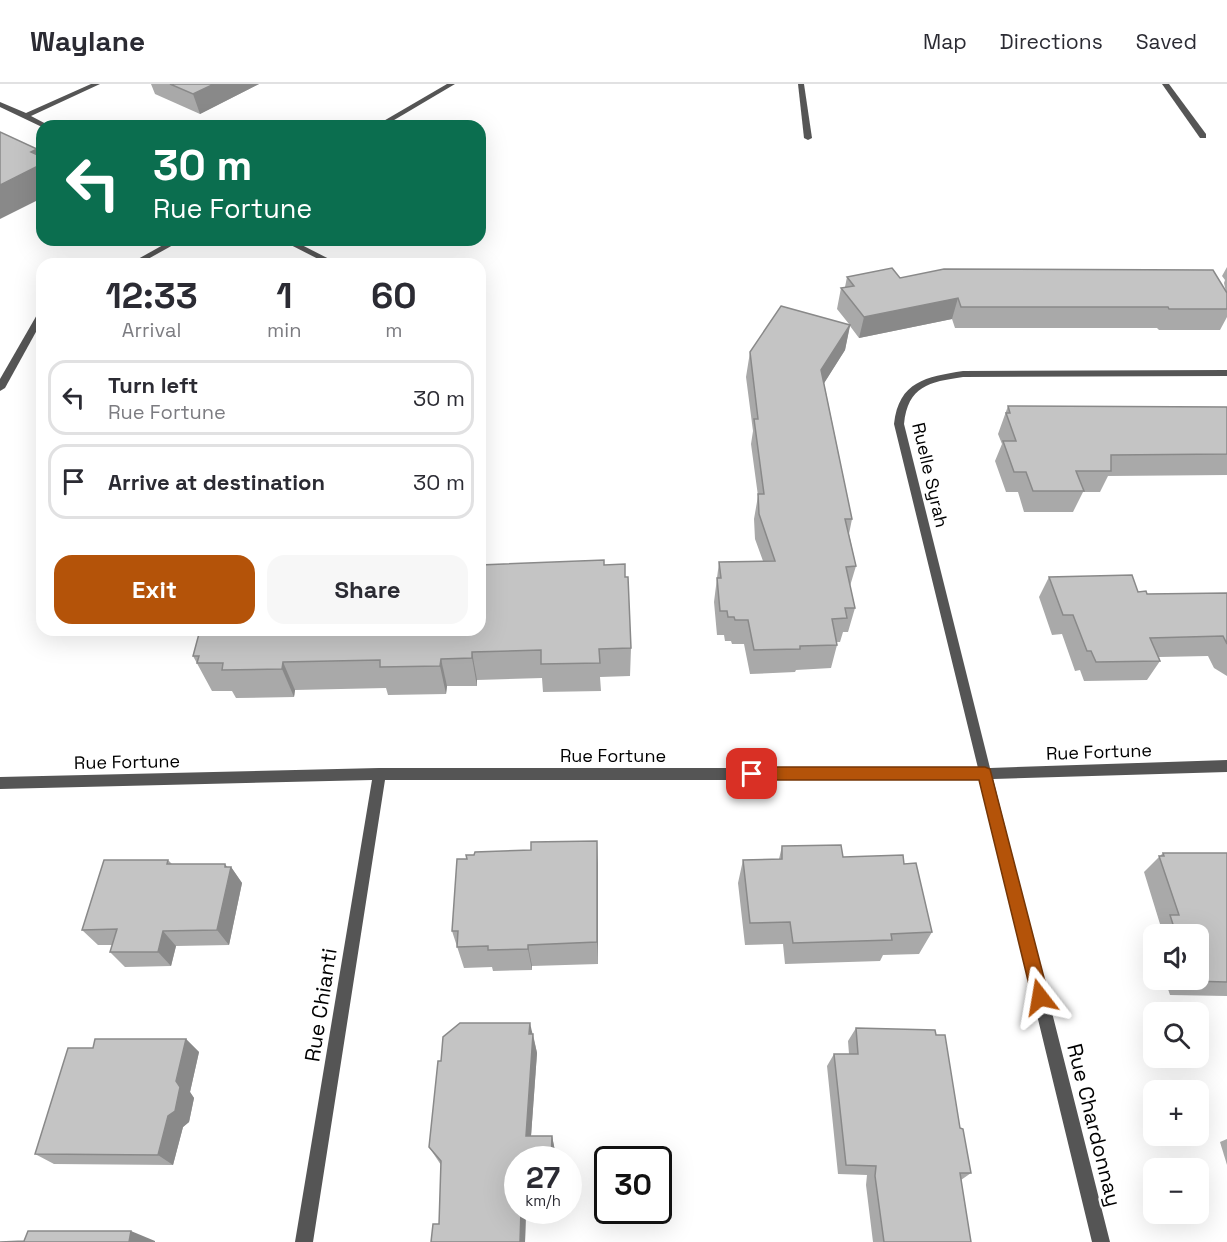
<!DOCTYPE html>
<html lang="en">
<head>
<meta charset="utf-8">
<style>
  :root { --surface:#fff; --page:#f7f7f7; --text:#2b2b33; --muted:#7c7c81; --line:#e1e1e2; --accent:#b45309 }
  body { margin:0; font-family:"Space Grotesk",sans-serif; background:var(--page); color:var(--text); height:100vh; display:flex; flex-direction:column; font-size:22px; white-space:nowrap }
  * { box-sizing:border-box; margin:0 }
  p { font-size:20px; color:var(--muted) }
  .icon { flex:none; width:33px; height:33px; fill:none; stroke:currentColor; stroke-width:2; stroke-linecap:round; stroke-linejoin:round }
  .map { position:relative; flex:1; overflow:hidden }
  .details { position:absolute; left:36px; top:174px; width:450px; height:378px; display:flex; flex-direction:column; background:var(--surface); border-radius:18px; box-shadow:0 6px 24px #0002 }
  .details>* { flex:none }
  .guide { position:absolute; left:36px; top:36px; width:450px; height:126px; border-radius:18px; box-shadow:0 6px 24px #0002; background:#0b6e4f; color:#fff; overflow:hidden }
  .fabs { position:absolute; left:1143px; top:840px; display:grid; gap:12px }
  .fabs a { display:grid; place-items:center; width:66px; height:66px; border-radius:12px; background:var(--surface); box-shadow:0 6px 24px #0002; font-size:30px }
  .speed { position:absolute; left:504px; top:1062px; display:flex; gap:12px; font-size:30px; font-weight:700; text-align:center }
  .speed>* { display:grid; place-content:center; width:78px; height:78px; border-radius:50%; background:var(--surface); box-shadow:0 6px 24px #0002; line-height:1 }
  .speed small { font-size:15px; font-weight:400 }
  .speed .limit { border:3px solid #111; border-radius:9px; background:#fff; color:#111 }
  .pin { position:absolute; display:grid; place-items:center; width:51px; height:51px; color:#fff; margin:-26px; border-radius:12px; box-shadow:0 3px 9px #0006 }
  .me { position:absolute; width:66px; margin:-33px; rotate:346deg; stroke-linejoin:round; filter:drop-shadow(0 0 4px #0008) }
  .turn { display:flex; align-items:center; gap:21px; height:126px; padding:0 18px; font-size:27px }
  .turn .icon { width:78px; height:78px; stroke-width:2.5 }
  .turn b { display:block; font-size:42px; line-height:51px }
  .eta { display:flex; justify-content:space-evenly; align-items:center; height:102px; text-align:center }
  .eta b { font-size:36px; font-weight:700; line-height:42px }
  .action { display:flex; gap:12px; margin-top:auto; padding:12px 18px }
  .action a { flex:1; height:69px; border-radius:18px; background:var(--accent); color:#fff; font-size:24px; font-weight:700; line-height:69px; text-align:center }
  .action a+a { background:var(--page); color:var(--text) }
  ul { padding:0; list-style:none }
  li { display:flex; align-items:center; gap:18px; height:75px; margin:0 12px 9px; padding:0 6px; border:3px solid var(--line); border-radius:18px }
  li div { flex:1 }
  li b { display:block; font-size:22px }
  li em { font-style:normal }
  header { display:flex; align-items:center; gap:36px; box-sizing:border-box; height:84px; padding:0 30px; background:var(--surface); border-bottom:2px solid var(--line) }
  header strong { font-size:28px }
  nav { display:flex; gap:33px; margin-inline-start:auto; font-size:21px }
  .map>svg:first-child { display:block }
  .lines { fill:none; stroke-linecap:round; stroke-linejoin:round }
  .street { fill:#555; fill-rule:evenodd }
  .wall { fill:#a9a9a9 }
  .shaded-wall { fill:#898989 }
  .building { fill:#c4c4c4; stroke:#898989; stroke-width:1.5 }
  .route { fill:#b45309; stroke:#753606; stroke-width:1.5 }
  .labels { text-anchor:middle; stroke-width:5; stroke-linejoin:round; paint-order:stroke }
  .street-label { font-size:18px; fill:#000; stroke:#fff }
  .near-street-label { font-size:21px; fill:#000; stroke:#fff }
</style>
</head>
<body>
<header>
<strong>Waylane</strong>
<nav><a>Map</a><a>Directions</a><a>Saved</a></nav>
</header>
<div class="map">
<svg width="1227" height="1158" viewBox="0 0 1227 1158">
  <rect width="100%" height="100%" fill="#fff"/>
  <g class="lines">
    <!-- street -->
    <g class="street">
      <path d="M91,0h9l-69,32 19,10 -8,1 -42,-20v-5l26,11z"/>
      <path d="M447,0h8l-71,42h-9z"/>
      <path d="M798,0h6l8,54 -4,2 -4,-2z"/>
      <path d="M1162,0h7l37,50v4h-6z"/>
      <path d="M172,156h10l-43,24h-10z"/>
      <path d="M281,156h11l47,24h-11z"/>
      <path d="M42,226v11l-37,67 -5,3v-12l38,-66z"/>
      <path d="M1227,286v6l-264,1c-34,5 -55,9 -59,47l86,344 237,-8v12l-234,7 117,463h-18l-112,-462h-595l-72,462h-18l77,-462 -372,9v-12l379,-9h599l-84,-344c5,-43 32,-47 69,-53z"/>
    </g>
  </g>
  <!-- wall -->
  <g class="wall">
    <path d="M151,0h108l-59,30 -45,-20z"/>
    <path d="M1227,183v25h-1l1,1v24l-7,13h-61l-2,-2h-202l-3,-9 -93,19 -9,-12 -5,24 -21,33 28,136 -3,15 7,32 -6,20 5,22 -7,24h-5l-3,10h-3v3l-6,23 -35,2 -1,2 -45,2 -6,-30h-12l-1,-3h-6l-1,-6h-7l-3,-33 5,-40 44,-1 -8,-22 -1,-20 4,-23 -7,-52 2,-13 -7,-54 4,-25 99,-28 -12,-15 4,-21 4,-1 2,-10 53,1 326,14 -2,-9 1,-3 -3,-4z"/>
    <path d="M1008,322l219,1v68l-119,1 -8,16h-17l-10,20h-49l-6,-20h-12l-11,-31 7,-17 -4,-10z"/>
    <path d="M604,481l27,83 -1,28 -30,1 1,14 -58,1 -1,-14 -65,2v6h-30l-1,8 -58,1 -2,-7 -91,2 -1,7 -58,1 -4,-7h-20l-19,-35z"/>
    <path d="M1049,493l89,15 9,2 80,-1v83l-13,-8 -6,-12 -49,1 1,4 -13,19 -63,1 -4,-11 -5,1 -13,-37 -10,1 -13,-38z"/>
    <path d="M597,757l1,123 -66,2v4l-39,1 -1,-4 -28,1 -12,-37 15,-72z"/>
    <path d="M782,762l61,11 61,7 28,68 -13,22 -36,1 -3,6 -95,3 -2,-20 -38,1 -7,-62 5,-23 36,-1z"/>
    <path d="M1163,769h64v143l-57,-1 -5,-15h33v-46h-43l-2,-3 7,-7 -16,-52z"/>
    <path d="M168,776l4,4 59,3 11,16 -13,62 -53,1 -5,20 -46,1 -15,-15 3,-7h-15l-16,-15z"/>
    <path d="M856,944l80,7 35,138 -10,7 10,62h-98l-7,-57 1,-10 -29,-1 -11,-108 7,-12h15l-1,-13z"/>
    <path d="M533,950l4,19 -6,83h21l3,15v9h-37l8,50 -1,32h-94l8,-18 2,-59 -12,-18 12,-86z"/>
    <path d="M186,955l13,13 -9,40 4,6 -5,24 -6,5 -10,38 -119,-1 -19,-10 58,-106z"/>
    <path d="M1227,1055v26l-7,-23z"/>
  </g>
  <!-- shaded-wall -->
  <g class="shaded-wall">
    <path d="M214,0h45l-59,30 -7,-20z"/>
    <path d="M37,65l5,10v39l-42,21v-34l31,-33z"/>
    <path d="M958,214l-6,21 -93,19 5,-21z"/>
    <path d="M850,241l-5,25 -29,46 5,-26z"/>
    <path d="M472,568l5,28v6l-5,-28z"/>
    <path d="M441,575l6,27 -1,8 -6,-28z"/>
    <path d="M283,578l12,28 -1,7 -12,-28z"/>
    <path d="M597,757l1,24v99l-1,-22z"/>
    <path d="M225,780l5,7 1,-4 11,16 -13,62 -12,-15z"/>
    <path d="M163,847l13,15 -5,20 -13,-14z"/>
    <path d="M528,861l4,21v4l-4,-21z"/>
    <path d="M530,939l7,30 -7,97 -4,-14z"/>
    <path d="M186,955l13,13 -9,40 4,6 -5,24 -6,5 -10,38 -15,-10z"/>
    <path d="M552,1052l3,15v9h-4z"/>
    <path d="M521,1126h5l-1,32h-5z"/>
    <path d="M131,1147l24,10v1h-26z"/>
  </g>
  <!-- building -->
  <g class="building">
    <path d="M170,0h44l-21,10z"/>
    <path d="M0,48l37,17 -6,3 11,5v7l-42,21z"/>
    <path d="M892,184l8,10 44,-9 269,1 14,23v16h-58l-1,-2h-207l-3,-9 -94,19 -23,-29 13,-2 -7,-9z"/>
    <path d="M781,222l69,19 -29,45 31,149h-7l11,47 -10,1 9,41h-10l2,10 -15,1 5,26 -37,1v3l-46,1 -6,-30h-13l-1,-3h-6l-1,-6h-7l-3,-33h4l-2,-16 56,-1 -16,-47 -1,-20h6l-10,-75h4l-8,-67z"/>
    <path d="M1008,322l219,1v47l-116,1v16h-35l8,20h-51l-7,-19h-12l-11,-31h13l-10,-28h4z"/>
    <path d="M604,476v5l21,-1v13h3l3,71 -32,1 1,14 -59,1v-14l-69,2v6l-31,1 -1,7 -60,1v-7l-97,2 -1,7 -60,1 1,-7h-26l2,-7h-6l7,-26h280v-65z"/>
    <path d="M1132,491l6,17 8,-1 1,3 80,-1v51l-4,-8 -73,2 10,23 -64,1 -5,-11h-4l-14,-36h-10l-14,-38z"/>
    <path d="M597,757v101l-69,3v4l-40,1v-4l-31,1 1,-16h-6l5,-72h10l-1,-4h8l1,-3 56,-2v-8z"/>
    <path d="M841,761l2,12 60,-2 1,9 12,-1 16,69 -41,2 1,6 -99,3 -3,-21 -40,1 -7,-63 39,-1v-13z"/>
    <path d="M1163,769h64v129l-39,-1 -1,-1h11v-46h-22l-6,-19h9l-20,-59h5z"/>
    <path d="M104,776h64l-1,4h58v3h6l-14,63 -54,1 -5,21h-48l7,-23 -35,1z"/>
    <path d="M460,939h70l-1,11h4l-7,102h26l-1,24h-33v50h3l-1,32h-89l2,-18h6l2,-63 -12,-14 9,-86h3l2,-24z"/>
    <path d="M856,944l79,2 1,5h9l15,93 3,1 8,44h-11l11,69h-87l-9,-66 1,-10 -30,-1 -12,-111h24z"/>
    <path d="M95,955h91l-10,42 4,6 -5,24 -7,5 -10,39 -123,-1 33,-106h25z"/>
    <path d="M28,1147h103l-2,11h-129l24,-1z"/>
  </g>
  <!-- route -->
  <path class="route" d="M752,683h233l5,2 59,228 -3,6 -6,2 -6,-2 -2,-6 -53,-217h-227l-5,-2 -2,-4 2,-5z"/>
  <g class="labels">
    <!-- street labels -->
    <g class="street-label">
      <text transform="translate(930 391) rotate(77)" y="6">Ruelle Syrah</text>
      <text transform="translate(1099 668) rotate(-2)" y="6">Rue Fortune</text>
      <text x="613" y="678">Rue Fortune</text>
      <text transform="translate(127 678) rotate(-1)" y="6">Rue Fortune</text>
    </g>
    <!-- near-street labels -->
    <g class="near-street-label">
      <text transform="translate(321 921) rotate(-81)" y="7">Rue Chianti</text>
      <text transform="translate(1094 1041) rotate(76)" y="7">Rue Chardonnay</text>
    </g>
  </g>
</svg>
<div class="fabs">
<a><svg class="icon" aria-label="sound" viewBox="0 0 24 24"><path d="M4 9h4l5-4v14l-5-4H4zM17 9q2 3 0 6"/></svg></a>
<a><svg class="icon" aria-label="search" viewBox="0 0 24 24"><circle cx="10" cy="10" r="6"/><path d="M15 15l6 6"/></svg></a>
<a>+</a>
<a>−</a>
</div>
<div class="speed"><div>27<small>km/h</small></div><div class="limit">30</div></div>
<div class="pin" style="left:752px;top:690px;background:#d93025"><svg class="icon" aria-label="arrive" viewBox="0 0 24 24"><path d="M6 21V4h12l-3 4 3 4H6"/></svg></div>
<svg class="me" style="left:1040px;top:913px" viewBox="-20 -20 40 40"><path d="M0-17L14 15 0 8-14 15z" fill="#b45309" stroke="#fff" stroke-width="4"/></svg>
<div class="guide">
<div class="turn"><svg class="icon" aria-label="left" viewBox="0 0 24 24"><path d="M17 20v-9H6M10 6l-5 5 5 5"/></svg><div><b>30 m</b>Rue Fortune</div></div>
</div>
<section class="details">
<div class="eta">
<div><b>12:33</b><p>Arrival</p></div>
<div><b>1</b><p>min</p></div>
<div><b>60</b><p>m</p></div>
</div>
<ul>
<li><svg class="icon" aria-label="left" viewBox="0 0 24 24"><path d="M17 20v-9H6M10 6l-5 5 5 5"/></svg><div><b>Turn left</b><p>Rue Fortune</p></div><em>30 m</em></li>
<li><svg class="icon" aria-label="arrive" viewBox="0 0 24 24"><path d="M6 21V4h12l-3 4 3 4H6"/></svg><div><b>Arrive at destination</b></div><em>30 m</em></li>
</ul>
<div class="action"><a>Exit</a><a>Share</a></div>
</section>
</div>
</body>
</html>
